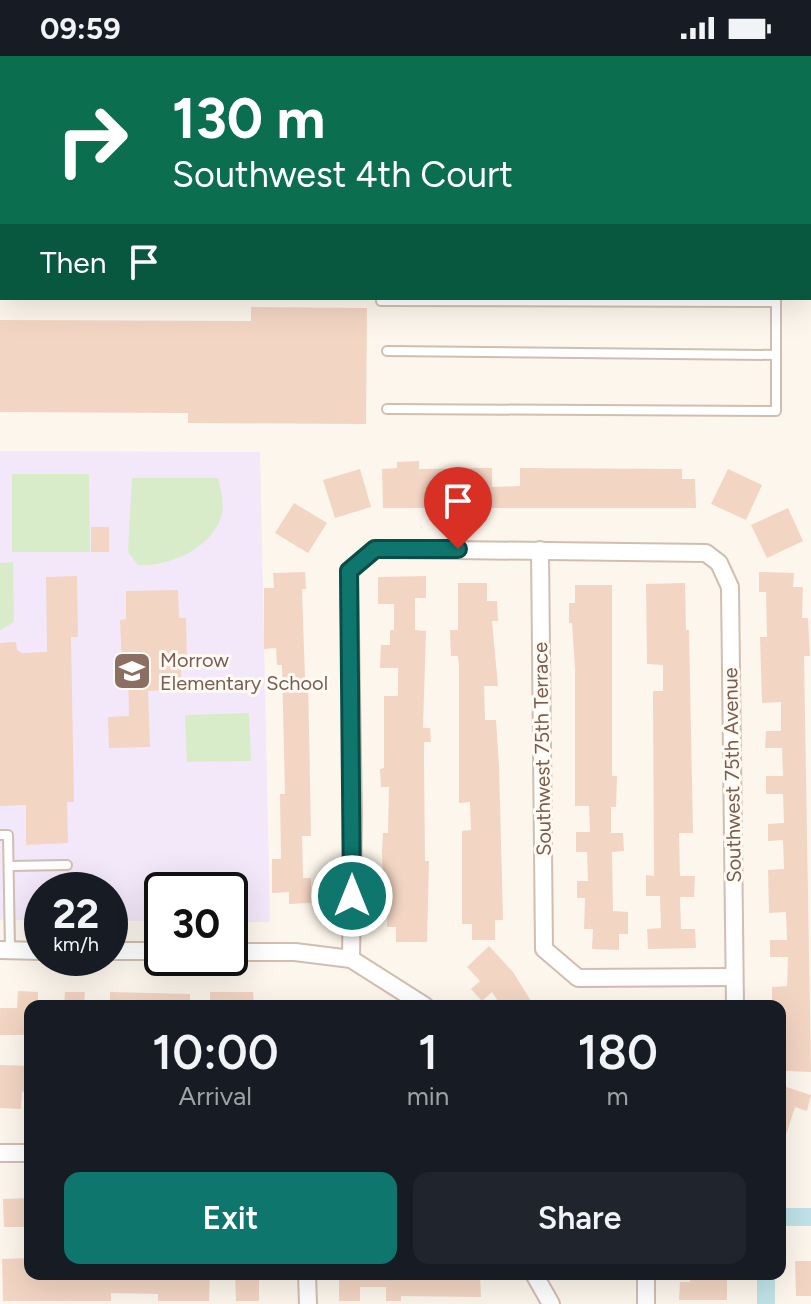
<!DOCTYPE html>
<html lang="en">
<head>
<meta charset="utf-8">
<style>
  :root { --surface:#171b24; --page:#20242c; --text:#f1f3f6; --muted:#9ea1a6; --accent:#0f766e }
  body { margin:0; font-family:Figtree,sans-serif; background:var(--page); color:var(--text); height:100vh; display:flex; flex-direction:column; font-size:30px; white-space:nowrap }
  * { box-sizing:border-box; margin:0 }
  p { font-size:26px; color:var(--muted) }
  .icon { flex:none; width:44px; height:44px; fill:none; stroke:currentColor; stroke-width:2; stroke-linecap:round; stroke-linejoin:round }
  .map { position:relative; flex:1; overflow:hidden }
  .drawer { position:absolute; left:24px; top:944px; width:762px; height:280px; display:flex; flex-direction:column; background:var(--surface); border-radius:16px; box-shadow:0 8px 32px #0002 }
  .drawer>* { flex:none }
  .banner { position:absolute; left:0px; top:0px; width:812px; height:244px; box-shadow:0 8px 32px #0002; background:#0b6e4f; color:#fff; overflow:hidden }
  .speed { position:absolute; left:24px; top:816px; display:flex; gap:16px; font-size:40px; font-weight:700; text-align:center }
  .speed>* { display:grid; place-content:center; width:104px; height:104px; border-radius:50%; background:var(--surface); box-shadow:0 8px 32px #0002; line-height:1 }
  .speed small { font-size:20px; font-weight:400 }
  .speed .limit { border:4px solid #111; border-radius:12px; background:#fff; color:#111 }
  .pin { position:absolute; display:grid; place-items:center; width:68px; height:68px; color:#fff; margin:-82px -34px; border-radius:50% 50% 50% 0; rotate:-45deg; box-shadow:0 0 8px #0007 }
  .pin .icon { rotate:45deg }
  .me { position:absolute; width:88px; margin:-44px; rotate:0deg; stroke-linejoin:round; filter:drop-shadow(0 0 6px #0008) }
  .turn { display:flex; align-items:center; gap:28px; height:168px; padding:0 40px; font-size:36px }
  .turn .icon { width:104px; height:104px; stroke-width:2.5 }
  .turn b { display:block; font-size:56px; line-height:68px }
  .then { display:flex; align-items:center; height:76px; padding:0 40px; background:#0003; gap:16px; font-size:30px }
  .eta { display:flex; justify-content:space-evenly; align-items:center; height:136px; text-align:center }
  .eta b { font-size:48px; font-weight:600; line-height:56px }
  .action { display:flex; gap:16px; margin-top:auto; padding:16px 40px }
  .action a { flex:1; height:92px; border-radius:16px; background:var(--accent); color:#fff; font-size:32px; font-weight:600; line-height:92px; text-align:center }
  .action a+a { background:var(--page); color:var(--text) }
  .status { display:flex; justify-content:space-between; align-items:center; height:56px; padding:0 40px; background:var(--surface); direction:ltr }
  .status svg { height:22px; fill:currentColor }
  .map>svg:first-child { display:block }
  .education { fill:#f3e8fa }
  .green { fill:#d8ecc9 }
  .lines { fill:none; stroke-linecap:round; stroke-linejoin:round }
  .canal { stroke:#bfe3e8; stroke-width:18 }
  .building { fill:#f3d5c3 }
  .lane-casing { stroke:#d1beb0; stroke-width:12 }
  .street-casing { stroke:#d1beb0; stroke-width:20 }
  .lane { stroke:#fff; stroke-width:8 }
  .street { stroke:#fff; stroke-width:16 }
  .route-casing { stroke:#0a4d48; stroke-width:20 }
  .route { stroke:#0f766e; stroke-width:14 }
  .labels { text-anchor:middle; stroke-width:6; stroke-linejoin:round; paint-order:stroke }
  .education-label { font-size:20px; fill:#785e54; stroke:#fffaf3; text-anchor:start }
  .street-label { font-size:20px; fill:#7a5c4d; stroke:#fffaf3 }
</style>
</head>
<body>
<div class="status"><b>09:59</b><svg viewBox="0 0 49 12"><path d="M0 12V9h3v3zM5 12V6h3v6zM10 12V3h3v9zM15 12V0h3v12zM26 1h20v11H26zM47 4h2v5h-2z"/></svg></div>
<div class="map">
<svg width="811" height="1248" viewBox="0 0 811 1248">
  <rect width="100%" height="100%" fill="#fdf6ec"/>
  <!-- education -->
  <path class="education" d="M0,395l260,1 10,470h-40v-32h-68v31h-52v-31h-68v30h-42z"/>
  <!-- green -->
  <g class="green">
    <path d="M12,418h77l1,78h-78z"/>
    <path d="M132,422h86c3,12 7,26 3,39 -10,32 -53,50 -83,48l-10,-13z"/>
    <path d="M13,506l1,60 -14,8v-67z"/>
    <path d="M249,657l2,48 -64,1 -2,-47z"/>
  </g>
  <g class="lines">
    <!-- canal -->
    <g class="canal">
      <path d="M780,1161h31"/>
      <path d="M766,1218v30"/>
    </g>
  </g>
  <!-- building -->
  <g class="building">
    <path d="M251,251l116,1 -1,116 -178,-1v-10l-188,-1v-92l251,1z"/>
    <path d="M419,405v8l73,-1v19l28,-1v-18l162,1v10h13l1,29h-313l-1,-39 15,-1v-6z"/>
    <path d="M360,413l11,38 -36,11 -12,-38z"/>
    <path d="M728,413l34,16 -16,35 -35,-16z"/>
    <path d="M294,447l33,20 -19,30 -33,-20z"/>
    <path d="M788,452l15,33 -36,17 -16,-33z"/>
    <rect x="91" y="471" width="18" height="25"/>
    <path d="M305,516l1,17h-4l3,89h3l3,158h-9l1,42h8v25l-22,1v-12l-17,1v-34h9l-1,-65h5l-3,-129h-5l-1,-17 -12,1v-61h10l-1,-15z"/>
    <path d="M759,516l35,1 -1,14h10l-1,31h6l2,38h-6l7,416 -26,-1v-17h-5l3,-47 -11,-1v-19l15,-1 1,-29h-18v-17h17l-1,-28 -17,1 -1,-43 16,-1 -1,-29 -15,1v-17l16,-1 -1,-29h-17v-18h17l-1,-28h-17l1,-17h15v-29l-19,1 -2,-66h7l-1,-45h-7z"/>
    <path d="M77,520l1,61h-7l3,165h-7l1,41 -42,2v-40l-26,1v-163l16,-1 1,8 5,3 25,-1 -1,-75z"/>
    <path d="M426,520v22h-11v32l11,1 -3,97h7l1,14h-7v18l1,101h4l-2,81h-31v-15h-9l1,-48h-5l-1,-28 1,-18h5l1,-46h-8l-1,-18 4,-1v-72h14v-28h-18l1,-23h9v-15h4v-26h-16v-27z"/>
    <path d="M458,527h29v18h10l1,20h-6l6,65h-14l1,34h11l3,46 4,154h-8v20h-23v-16h-10v-93l9,-1 -1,-28 -11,1v-136l-1,-11h-7l-1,-26h8z"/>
    <path d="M685,527l1,47h3l4,203h-14l1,43h15l-1,21h-14l1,32h14l1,19 -48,1 -1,-20 14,-1 -1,-32h-14v-21l8,1 -1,-185h10v-26l-16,-1 -1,-80z"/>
    <path d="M575,529h37v191h5l-1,31h-5v26h12l1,18 -12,1 1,59 15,1v22h-9v16l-27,-1 1,-20h-9l1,-31h-8v-17h11l-1,-29h-11v-20h14l-1,-26h-14v-137l-3,-46h-3v-20h6z"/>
    <path d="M178,534l1,28h7l1,50h-6v22l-33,1 2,56 -41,1 -1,-31 21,-1 -1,-51h-6l-2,-45 6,-1v-28z"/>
    <path d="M489,890l24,26 21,34h-33l-9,-14 -10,9 -11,-12 9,-8 -13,-14z"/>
    <path d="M18,935l20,1v14h-8v29h-30v-27h17z"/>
    <path d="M65,936h20l-1,14h-20z"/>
    <path d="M110,936l80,2v12h-80z"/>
    <path d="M210,936h43l1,14h-44z"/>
    <path d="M0,1009l30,1v27l-8,-1 -1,17 -21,-1z"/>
    <path d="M780,1029l31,10 -4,16 -12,-4 -12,37h-3z"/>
    <path d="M30,1142v29h-26l-1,-28z"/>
    <path d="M30,1202v16h180l-1,27h-51v-7l-47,-1v8h-108l-1,-42z"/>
    <path d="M795,1205h16v35h-15z"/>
    <path d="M235,1218h24v27h-23z"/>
    <path d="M339,1218l141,2 1,21 -80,-1v5h-15v-14h-26v14h-21z"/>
    <path d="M690,1218h29v5h8v21h-48l1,-18h10z"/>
  </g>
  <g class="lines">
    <defs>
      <g id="lane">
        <path d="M126,0v2"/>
        <path d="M643,0v2"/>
        <path d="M685,0v2"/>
        <path d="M381,245l395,1v-3"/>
        <path d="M387,295l389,4v-53"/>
        <path d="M387,353l389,2v-56"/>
        <path d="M0,779h8l2,114"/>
        <path d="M9,810l58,-1"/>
      </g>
      <g id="street">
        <path d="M540,494l4,399 34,29 156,-1"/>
        <path d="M0,894l42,1"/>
        <path d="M110,895h52"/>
        <path d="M230,896h65l56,7 74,47"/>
        <path d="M351,903l2,-145 -4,-243 26,-22 331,4 13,10 11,24 5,419"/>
        <path d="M0,1097h30"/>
        <path d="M307,1218l1,30"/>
        <path d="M534,1218l17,30"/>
        <path d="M646,1218v30"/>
      </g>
    </defs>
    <!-- lane casing -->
    <use href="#lane" class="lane-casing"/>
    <!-- street casing -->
    <use href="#street" class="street-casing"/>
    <!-- lane -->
    <use href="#lane" class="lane"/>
    <!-- street -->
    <use href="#street" class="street"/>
  </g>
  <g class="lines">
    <defs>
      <path id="route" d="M352,840l-3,-325 26,-22h83"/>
    </defs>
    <!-- route casing -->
    <use href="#route" class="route-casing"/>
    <!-- route -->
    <use href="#route" class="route"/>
  </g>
  <!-- icons -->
  <defs>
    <symbol id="school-square" viewBox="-11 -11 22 22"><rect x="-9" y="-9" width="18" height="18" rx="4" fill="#8d6e63" stroke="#fffaf3"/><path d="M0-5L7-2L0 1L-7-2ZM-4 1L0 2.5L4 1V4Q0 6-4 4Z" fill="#fff"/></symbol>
  </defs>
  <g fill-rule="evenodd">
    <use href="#school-square" x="110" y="593" width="44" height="44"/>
  </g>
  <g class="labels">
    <!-- education labels -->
    <g class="education-label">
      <text x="160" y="611">Morrow<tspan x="160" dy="23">Elementary School</tspan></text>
    </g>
    <!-- street labels -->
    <g class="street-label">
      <text transform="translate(542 693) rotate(-91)" y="7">Southwest 75th Terrace</text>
      <text transform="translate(732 719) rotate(-91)" y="7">Southwest 75th Avenue</text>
    </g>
  </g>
</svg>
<div class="speed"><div>22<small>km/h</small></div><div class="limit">30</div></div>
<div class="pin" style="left:458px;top:493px;background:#d93025"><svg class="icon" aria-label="arrive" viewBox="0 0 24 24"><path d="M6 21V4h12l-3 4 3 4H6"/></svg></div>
<svg class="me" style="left:352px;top:840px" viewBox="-20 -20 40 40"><circle r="17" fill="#0f766e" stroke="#fff" stroke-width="3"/><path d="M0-11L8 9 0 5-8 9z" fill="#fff"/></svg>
<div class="banner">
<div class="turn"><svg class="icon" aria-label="right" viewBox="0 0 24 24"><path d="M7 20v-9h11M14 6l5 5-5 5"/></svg><div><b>130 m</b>Southwest 4th Court</div></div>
<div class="then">Then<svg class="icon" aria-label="arrive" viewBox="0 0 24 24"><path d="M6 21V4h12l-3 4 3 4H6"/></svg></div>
</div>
<section class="drawer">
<div class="eta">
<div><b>10:00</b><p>Arrival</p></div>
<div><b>1</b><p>min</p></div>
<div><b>180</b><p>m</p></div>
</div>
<div class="action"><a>Exit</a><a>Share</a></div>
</section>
</div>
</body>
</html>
